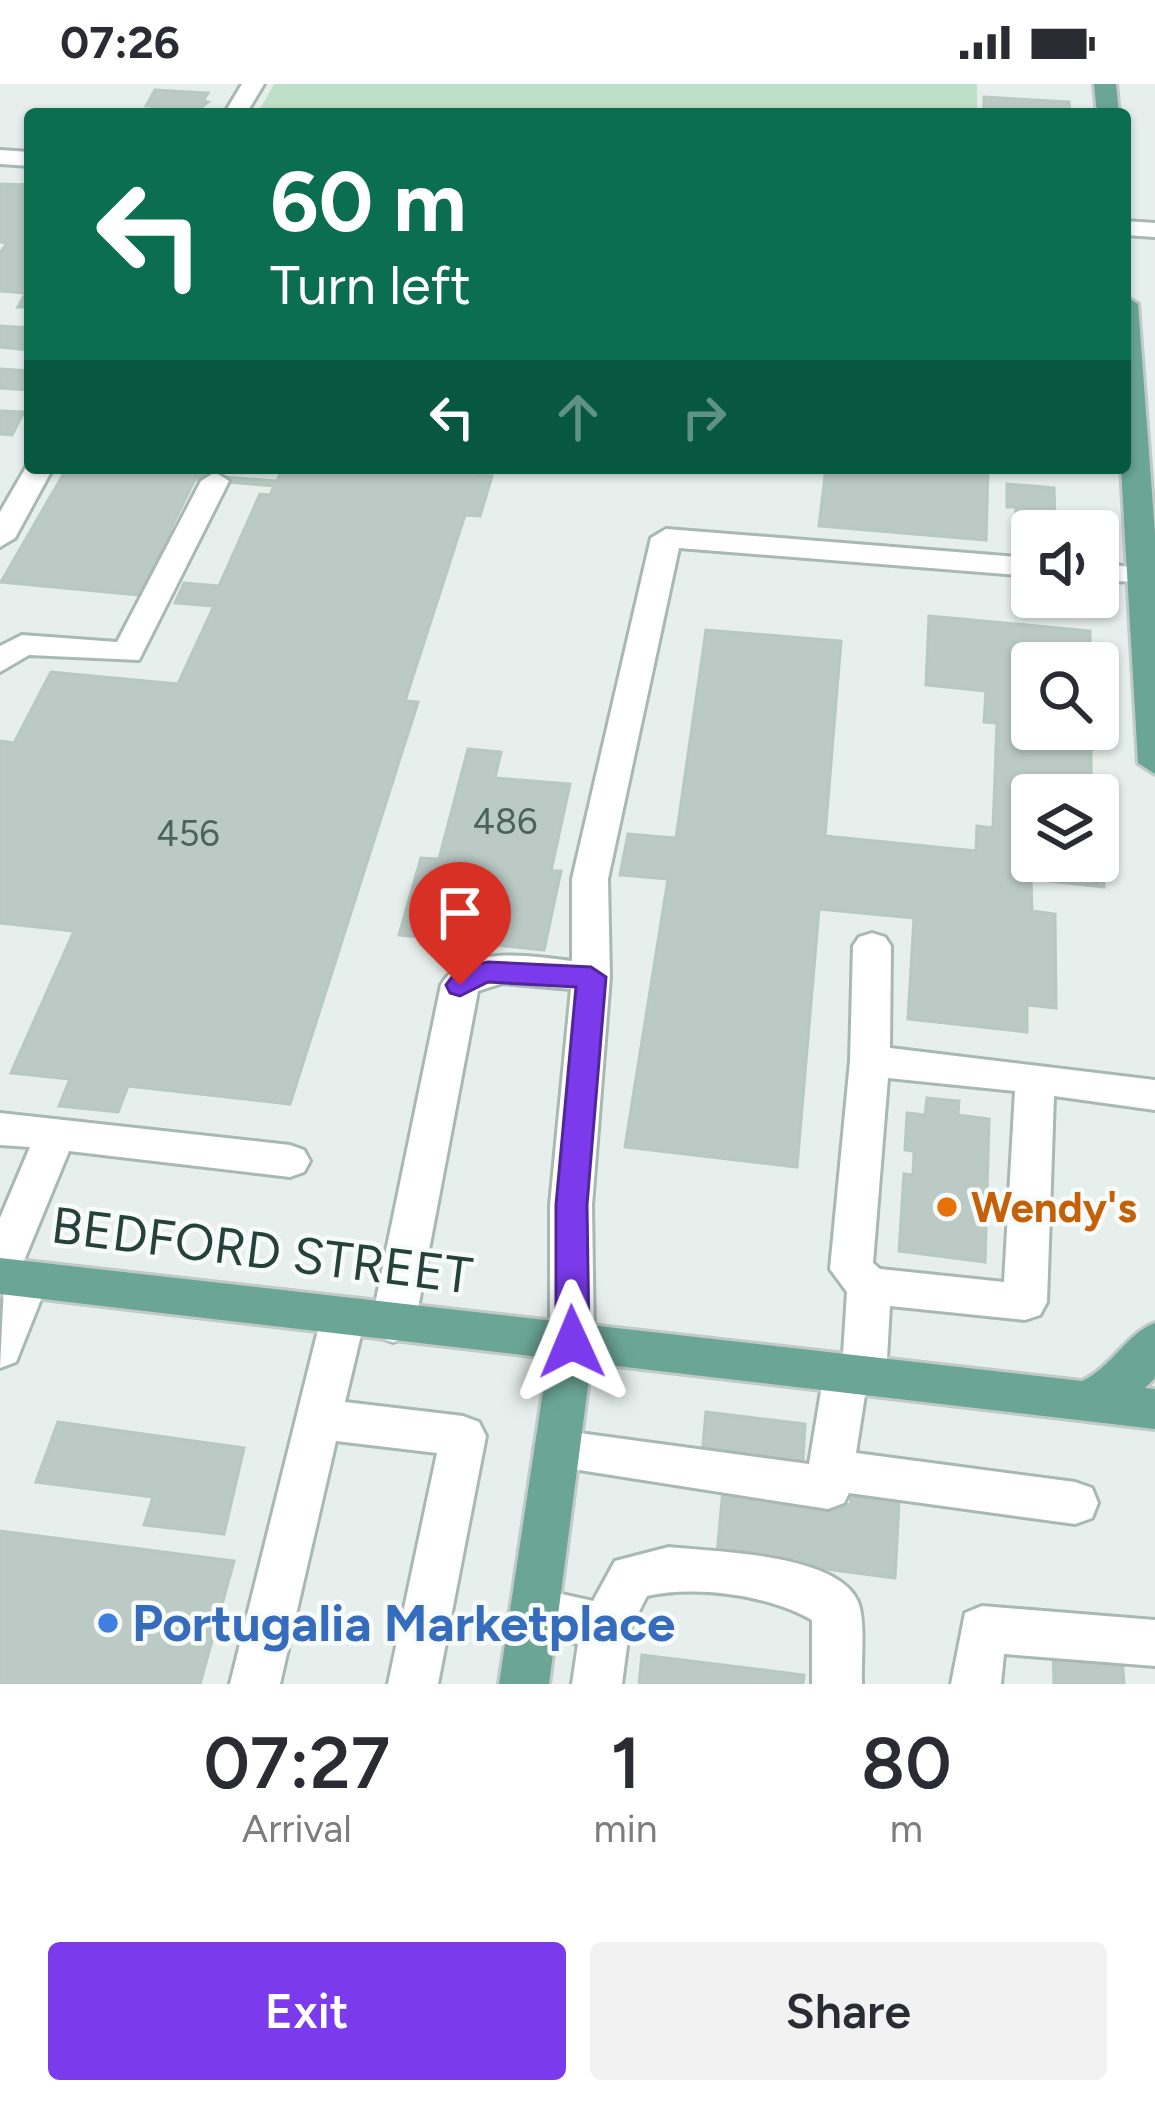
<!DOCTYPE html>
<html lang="en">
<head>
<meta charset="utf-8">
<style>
  :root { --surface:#fff; --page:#f2f2f3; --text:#2b2b33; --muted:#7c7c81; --accent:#7c3aed }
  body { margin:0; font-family:Figtree,sans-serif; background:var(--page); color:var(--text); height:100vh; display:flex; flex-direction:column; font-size:45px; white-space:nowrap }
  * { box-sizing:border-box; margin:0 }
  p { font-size:39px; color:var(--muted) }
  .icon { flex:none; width:66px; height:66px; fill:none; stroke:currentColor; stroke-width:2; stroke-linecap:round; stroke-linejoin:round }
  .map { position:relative; height:1600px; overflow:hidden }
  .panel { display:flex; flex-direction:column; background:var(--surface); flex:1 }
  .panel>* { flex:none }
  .hud { position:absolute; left:24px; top:24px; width:1107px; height:366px; border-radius:12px; box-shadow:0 3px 9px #0004; background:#0b6e4f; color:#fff; overflow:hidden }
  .controls { position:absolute; left:1011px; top:426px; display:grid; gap:24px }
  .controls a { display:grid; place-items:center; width:108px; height:108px; border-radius:12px; background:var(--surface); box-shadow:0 3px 9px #0004; font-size:60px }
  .pin { position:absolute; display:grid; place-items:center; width:102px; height:102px; color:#fff; margin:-123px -51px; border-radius:50% 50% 50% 0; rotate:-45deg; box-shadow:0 0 12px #0007 }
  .pin .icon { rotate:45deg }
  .me { position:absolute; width:132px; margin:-66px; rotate:359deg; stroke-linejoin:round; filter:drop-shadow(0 0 9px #0008) }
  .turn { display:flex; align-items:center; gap:42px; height:252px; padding:0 48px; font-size:54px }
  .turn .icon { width:156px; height:156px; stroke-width:2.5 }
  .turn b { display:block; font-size:84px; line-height:102px }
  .lanes { display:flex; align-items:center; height:114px; padding:0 48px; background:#0003; justify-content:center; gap:60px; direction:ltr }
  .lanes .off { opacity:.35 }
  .eta { display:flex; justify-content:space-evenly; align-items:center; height:204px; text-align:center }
  .eta b { font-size:72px; font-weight:600; line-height:84px }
  .cta { display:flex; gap:24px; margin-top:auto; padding:24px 48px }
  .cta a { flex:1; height:138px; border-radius:12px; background:var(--accent); color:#fff; font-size:48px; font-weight:600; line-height:138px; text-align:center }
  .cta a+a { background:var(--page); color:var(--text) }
  .status { display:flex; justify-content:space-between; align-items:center; height:84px; padding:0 60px; background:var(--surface); direction:ltr }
  .status svg { height:33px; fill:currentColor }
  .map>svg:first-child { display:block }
  .green { fill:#bfe0c8 }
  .building { fill:#bbcac4; stroke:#b8c9c2; stroke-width:3 }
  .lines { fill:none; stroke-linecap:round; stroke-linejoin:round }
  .minor-casing { stroke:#a8b8b2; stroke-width:6 }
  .major-casing { stroke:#c2cac8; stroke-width:6 }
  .minor { fill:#fff; fill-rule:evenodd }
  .major { fill:#6aa596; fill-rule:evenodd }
  .route { fill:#7c3aed; stroke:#51269a; stroke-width:3 }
  .food-dot { fill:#e8710a; stroke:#f7fbf9; stroke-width:4.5 }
  .shop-dot { fill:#3f7fe0; stroke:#f7fbf9; stroke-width:4.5 }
  .labels { text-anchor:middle; stroke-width:9; stroke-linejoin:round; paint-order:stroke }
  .number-label { font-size:36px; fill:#4a645c }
  .food-label { font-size:42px; font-weight:bold; fill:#c56008; stroke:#f7fbf9; text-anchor:start }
  .near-street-label { font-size:51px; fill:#24423a; stroke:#f7fbf9 }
  .near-shop-label { font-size:51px; font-weight:bold; fill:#366cbe; stroke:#f7fbf9; text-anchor:start }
</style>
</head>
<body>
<div class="status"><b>07:26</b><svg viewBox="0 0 49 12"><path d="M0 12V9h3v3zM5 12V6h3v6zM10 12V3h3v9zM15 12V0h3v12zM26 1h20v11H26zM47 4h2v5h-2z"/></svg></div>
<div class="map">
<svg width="1155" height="1600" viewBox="0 0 1155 1600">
  <rect width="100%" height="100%" fill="#e6efeb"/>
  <!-- green -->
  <path class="green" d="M274,0h703v30h-720z"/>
  <!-- building -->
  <g class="building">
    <path d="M155,6l53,3 -5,8 5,1 -9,7 -53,-3z"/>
    <path d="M984,13l85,5 1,12 -86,-1z"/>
    <path d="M0,100l30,1v122h-12l8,-14 -26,-2v-38l7,-10 -7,-1z"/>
    <path d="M0,242l30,2v22l-30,-3z"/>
    <path d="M0,285l30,2v19l-30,-2z"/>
    <path d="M0,327l24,1 -12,23 -12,-1z"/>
    <path d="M67,384h133l-4,7 81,6 6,-13h197l-2,7 14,1 -12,40 -15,-1 -60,186 13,1 -128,402 -162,-18 -10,26 -59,-6 11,-27 -59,-6 63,-142 -74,-8v-182l14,2 37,-71 127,12 36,-78 -39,-3 9,-20 35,3 41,-92 10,1 4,-9 -79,-7 -26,53h14l-24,49 -14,-1 -7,15 -137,-13z"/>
    <path d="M826,384h162l-2,72 -167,-14z"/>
    <path d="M1007,400l47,4 1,32h-6v10l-18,-2v-9l-15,-2v-10h-9z"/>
    <path d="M929,532l161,15v32h-58v66h59v66h-59v66h66v-22h4l2,48 -73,-8 1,32 23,3 1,94 -29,-3v27l-119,-13 6,-101 -95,-9 -22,258 -172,-20 43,-268 -48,-4 8,-41 48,4 30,-208 135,11 -16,195 151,15 1,-25 16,2 4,-105 -13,-1 2,-31 -60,-6z"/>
    <path d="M468,665l33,3 -6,26 75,6 -19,87h10l-17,79 -145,-15 22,-77 18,1z"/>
    <path d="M927,1014l32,3 -1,14 31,4 -4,143 -86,-11 5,-77 9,1 1,-24 -9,-1 2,-37 18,2z"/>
    <path d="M706,1328l99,12 -3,53 -101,-11z"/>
    <path d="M58,1338l186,26 -20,86 -80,-9 9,-28 -117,-15z"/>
    <path d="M723,1405l128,16v-9l48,6 -4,76 -178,-23z"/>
    <path d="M0,1447l234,30 -34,123h-200z"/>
    <path d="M1053,1565l69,8 2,27h-70z"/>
    <path d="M642,1571l162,20 -1,9h-164z"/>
  </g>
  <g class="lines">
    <defs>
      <g id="minor">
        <path d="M242,0h22l-18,30h-22z"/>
        <path d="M0,66l30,2v14l-30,-2z"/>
        <path d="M1125,137l30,2v14l-30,-2z"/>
        <path d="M29,378l1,6h23l-38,70 -15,9v-35z"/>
        <path d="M215,388l14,9 -90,179 -110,-5 -29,17v-26l22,-11 95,7 84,-161z"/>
        <path d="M666,445l366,29v18l-353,-28 -71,331 2,98 -18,228 2,137 -6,13 -16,6 -16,-6 -6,-13v-137l21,-216 -68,-6 -25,8 -63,333 -7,13 -15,5 -15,-5 -7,-13 70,-339c24,-42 92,-28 131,-24v-82l79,-341z"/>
        <path d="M1098,479l57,7v12l-57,-1z"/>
        <path d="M872,849l13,4 6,9 -1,102 265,32v30l-101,-14 -7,206 -7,13 -15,5 -135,-14 -4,70 -6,14 -15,5 -9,58 219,29 17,6 6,15 -6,15 -17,6 -226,-31 -5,10 -16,6 -287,-45 -7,-14 7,-14 16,-6 252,34 15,-91 6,-14 13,-4 4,-63 -17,-23 20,-208 3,-115 6,-9zM888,994l127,13 -11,191 -124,-13 -7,-6z"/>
        <path d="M0,1029l290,32 14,5 6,11 -6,11 -14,5 -221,-26 -46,112 20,3 6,13 -33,83 -16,6 4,-84 -4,2v-68l30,-71 -30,-2z"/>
        <path d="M343,1216l15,5 7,13 -20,84 118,14 16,6 7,14 -48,248h-50l49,-231 -101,-12 -56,243h-50l91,-366 7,-13z"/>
        <path d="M669,1463c44,5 179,6 191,61 5,23 1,52 2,76h-50v-64c-42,-25 -117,-35 -165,-24l-18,35 -7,53h-50l6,-40 -61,-17 -7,-16 7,-16 17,-7 59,13 22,-40z"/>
        <path d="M982,1522l173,14v46l-151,-12 -3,30h-50l14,-71z"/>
      </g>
      <g id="major">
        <path d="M1094,0h22l3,30h-22z"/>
        <path d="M1125,212l13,8 17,230v240l-17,-11 -17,-295z"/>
        <path d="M0,1174l1082,123c30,-14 45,-48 73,-58v55l-10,10 10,1v40l-564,-66 -42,321h-50l49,-326 -548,-64z"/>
      </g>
    </defs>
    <!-- minor casing -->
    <use href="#minor" class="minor-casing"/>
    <!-- major casing -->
    <use href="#major" class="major-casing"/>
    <!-- minor -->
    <use href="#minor" class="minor"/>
    <!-- major -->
    <use href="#major" class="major"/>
  </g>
  <!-- route -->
  <path class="route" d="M488,878l103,5 15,10 -19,228 2,137 -5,11h-23l-5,-11v-137l20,-218 -88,-5 -28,14 -10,-3 -4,-8 13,-17z"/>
  <!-- markers -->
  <circle class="food-dot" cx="947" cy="1123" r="12"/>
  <circle class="shop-dot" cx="108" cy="1539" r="12"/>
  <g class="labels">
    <!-- number labels -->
    <g class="number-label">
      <text x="505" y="750">486</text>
      <text x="188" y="762">456</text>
    </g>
    <!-- food labels -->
    <g class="food-label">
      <text x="971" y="1138">Wendy's</text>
    </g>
    <!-- near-street labels -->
    <g class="near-street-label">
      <text transform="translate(262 1166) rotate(7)" y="18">BEDFORD STREET</text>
    </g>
    <!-- near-shop labels -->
    <g class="near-shop-label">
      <text x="132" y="1557">Portugalia Marketplace</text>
    </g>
  </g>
</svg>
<div class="controls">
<a><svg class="icon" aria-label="sound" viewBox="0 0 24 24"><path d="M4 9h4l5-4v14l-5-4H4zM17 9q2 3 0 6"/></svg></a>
<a><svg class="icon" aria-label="search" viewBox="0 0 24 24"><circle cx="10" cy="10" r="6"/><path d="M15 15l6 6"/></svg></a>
<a><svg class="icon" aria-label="layers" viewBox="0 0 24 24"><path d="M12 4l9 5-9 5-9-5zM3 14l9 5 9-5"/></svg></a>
</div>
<div class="pin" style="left:460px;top:901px;background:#d93025"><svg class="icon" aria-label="arrive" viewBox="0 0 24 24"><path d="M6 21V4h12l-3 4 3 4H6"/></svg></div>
<svg class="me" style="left:572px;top:1258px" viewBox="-20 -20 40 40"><path d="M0-17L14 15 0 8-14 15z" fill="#7c3aed" stroke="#fff" stroke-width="4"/></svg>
<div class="hud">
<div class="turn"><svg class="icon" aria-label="left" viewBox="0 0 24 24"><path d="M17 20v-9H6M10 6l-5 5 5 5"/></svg><div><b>60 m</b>Turn left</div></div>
<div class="lanes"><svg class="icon" aria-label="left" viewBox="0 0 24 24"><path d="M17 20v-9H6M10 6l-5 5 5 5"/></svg><svg class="icon off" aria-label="ahead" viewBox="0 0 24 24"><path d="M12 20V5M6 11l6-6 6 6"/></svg><svg class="icon off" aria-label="right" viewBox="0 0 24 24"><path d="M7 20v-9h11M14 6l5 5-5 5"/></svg></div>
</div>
</div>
<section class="panel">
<div class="eta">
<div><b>07:27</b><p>Arrival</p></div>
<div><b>1</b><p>min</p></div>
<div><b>80</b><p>m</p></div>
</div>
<div class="cta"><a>Exit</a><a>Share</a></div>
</section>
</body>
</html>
